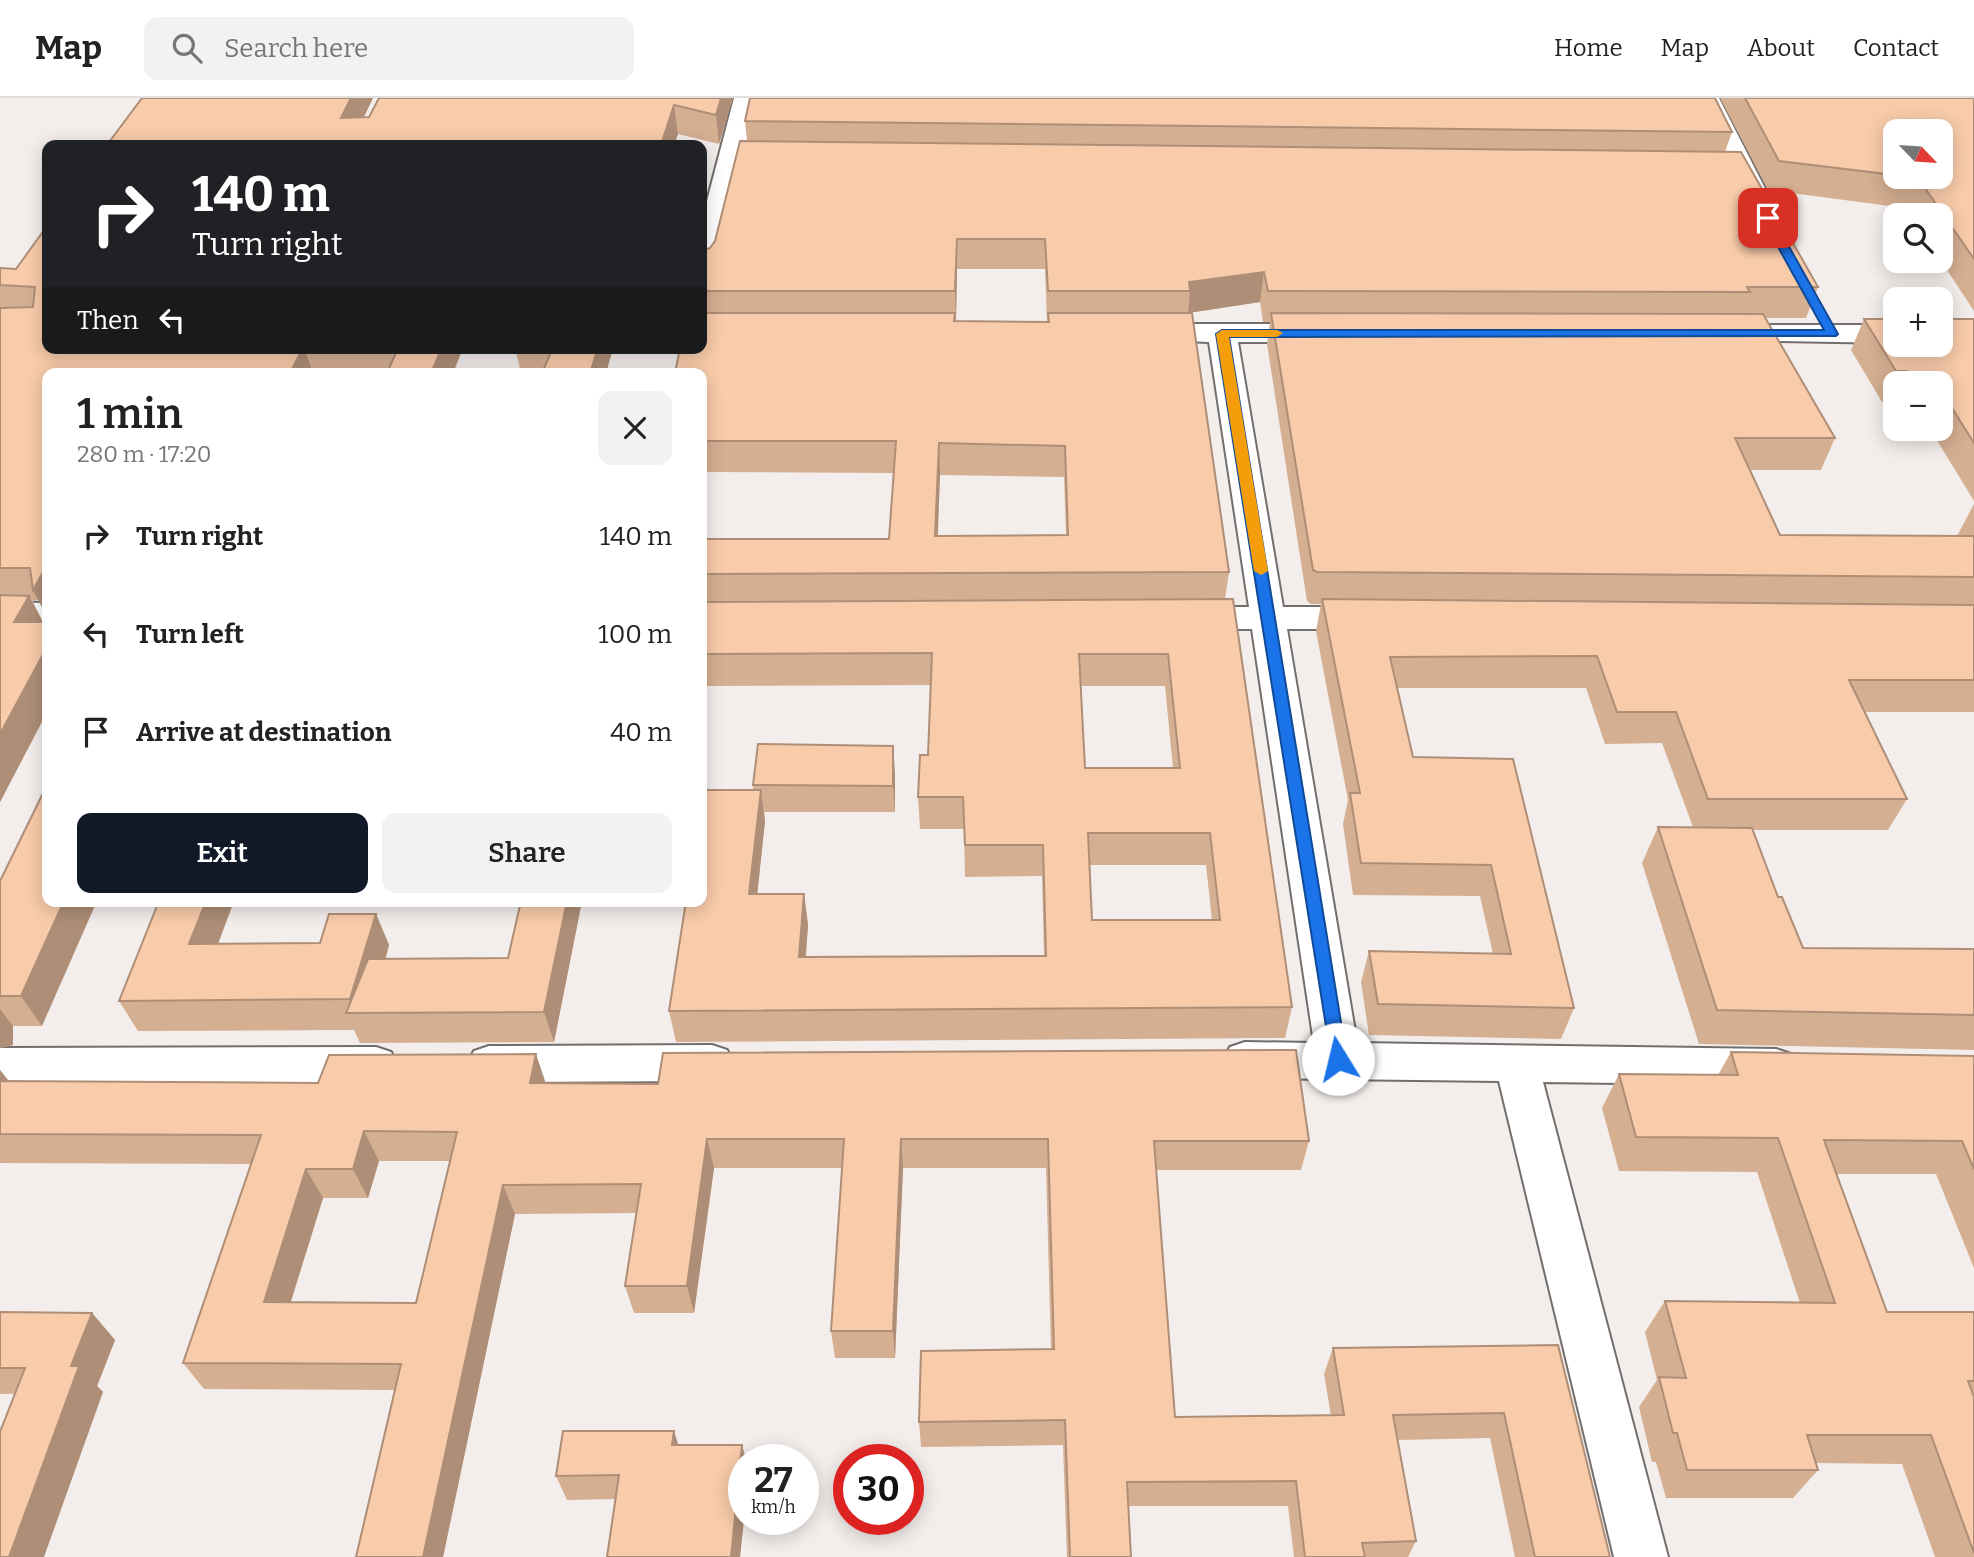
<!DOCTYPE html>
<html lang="en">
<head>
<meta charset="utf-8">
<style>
  :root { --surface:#fff; --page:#f2f2f2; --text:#222; --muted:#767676; --line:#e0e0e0; --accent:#111827 }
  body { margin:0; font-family:Bitter,serif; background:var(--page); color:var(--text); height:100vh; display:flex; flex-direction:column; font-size:26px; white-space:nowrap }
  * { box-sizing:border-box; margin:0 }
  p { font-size:23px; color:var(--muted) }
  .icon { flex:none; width:38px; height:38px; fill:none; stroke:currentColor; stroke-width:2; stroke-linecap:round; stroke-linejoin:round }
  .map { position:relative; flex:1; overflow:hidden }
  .drawer { position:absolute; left:42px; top:270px; width:665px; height:539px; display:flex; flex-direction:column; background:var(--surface); border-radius:14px; box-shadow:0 4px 18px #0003 }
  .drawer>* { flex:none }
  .top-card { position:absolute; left:42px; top:42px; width:665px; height:214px; border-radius:14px; box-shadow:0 4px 18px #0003; background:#202124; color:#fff; overflow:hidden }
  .needle { width:46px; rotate:115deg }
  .tools { position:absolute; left:1883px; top:21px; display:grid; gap:14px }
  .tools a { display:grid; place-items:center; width:70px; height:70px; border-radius:14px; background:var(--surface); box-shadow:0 4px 18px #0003; font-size:35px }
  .speed { position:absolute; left:728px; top:1346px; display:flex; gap:14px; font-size:35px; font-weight:700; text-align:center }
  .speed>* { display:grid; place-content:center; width:91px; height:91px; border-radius:50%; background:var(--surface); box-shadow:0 4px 18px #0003; line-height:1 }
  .speed small { font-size:18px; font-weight:400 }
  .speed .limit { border:10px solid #d22; background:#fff; color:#111 }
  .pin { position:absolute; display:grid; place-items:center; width:60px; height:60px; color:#fff; margin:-30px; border-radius:14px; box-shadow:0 4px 10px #0006 }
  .me { position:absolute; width:77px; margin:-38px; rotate:351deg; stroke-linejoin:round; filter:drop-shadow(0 0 5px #0008) }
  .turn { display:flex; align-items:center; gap:24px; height:147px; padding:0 35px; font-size:32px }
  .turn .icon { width:91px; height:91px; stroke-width:2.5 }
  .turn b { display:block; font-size:49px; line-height:60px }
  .then { display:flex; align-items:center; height:66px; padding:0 35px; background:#0003; gap:14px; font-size:26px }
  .round { display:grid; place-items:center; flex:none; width:74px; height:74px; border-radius:14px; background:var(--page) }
  .headline { display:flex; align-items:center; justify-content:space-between; height:119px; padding:0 35px }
  h1 { font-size:42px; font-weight:600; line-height:52px }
  .primary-button { display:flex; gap:14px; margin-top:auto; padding:14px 35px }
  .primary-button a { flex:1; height:80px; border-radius:14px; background:var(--accent); color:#fff; font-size:28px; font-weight:600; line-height:80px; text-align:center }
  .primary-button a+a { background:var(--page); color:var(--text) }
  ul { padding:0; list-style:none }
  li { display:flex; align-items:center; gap:21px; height:98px; padding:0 35px }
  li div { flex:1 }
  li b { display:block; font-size:26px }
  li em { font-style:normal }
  header { display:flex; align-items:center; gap:42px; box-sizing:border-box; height:98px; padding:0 35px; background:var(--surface); border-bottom:2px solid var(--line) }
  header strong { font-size:33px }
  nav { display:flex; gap:38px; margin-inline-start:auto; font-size:24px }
  .search { width:490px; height:63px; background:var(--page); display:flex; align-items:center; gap:18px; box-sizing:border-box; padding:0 24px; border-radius:14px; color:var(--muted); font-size:26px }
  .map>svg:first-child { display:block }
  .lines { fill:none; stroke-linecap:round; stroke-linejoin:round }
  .street-casing { stroke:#726e6c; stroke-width:4 }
  .street { fill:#fff; fill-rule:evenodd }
  .wall { fill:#d5af92; fill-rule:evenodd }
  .shaded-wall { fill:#ae8e77 }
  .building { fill:#f8cbaa; stroke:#ae8e77; stroke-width:2; fill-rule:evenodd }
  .route { fill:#1a73e8; stroke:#114b97; stroke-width:2 }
  .slow { fill:#f59e0b }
</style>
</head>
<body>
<header>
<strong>Map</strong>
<div class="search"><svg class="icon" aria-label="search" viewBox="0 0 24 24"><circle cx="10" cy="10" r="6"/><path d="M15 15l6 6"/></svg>Search here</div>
<nav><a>Home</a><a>Map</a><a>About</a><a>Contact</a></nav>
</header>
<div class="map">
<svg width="1974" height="1459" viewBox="0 0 1974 1459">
  <rect width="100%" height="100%" fill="#f3eeeb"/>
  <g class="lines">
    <defs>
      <g id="street">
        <path d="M734,0h24l-42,173 -4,6 -10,2v-59z"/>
        <path d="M1695,0h24l52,102 -4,5h-18l-4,-5z"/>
        <path d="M1145,226h174l10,3 4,6 -4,6 -10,3h-81l45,265h87l12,3 5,8 -5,8 -12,3h-83l70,414 419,6 15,5 7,13 -7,13 -15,5 -233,-3 125,475h-54l-115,-476 -254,-3 -15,-5 -7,-13 7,-13 15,-5 69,1 -62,-414h-70l-12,-3 -5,-8 5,-8 12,-3h67l-40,-265 -74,-3 -4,-6 4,-6z"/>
        <path d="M1722,227h173v18l-183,-3 -4,-6 4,-6z"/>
        <path d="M0,504l47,1v22l-47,-1z"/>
        <path d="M712,947l15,5 7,13 -7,13 -15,5 -223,1 -15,-5 -7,-13 7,-13 15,-5z"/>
        <path d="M376,949l15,5 7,13 -7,13 -15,5 -376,1v-36z"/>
      </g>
    </defs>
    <!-- street casing -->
    <use href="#street" class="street-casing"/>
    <!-- street -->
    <use href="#street" class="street"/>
  </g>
  <!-- wall -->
  <g class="wall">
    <path d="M142,0h231l-9,19 369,-19 -14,46 -41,-10 -4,11z"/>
    <path d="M1720,0h254v213l-33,-50v-46h-31l-5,-7 -137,-18zM1895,33l46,46h-46z"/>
    <path d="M745,23l987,11 -7,20 93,135 -12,31h-41l70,120 -14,32h-72l31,65 177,1 17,-32v208h-110l43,87 -19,31h-135l25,67 25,51 171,1v101l-275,-6 -57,-181 16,-36h35l-31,-84 -57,1 -19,-56h-189l16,69 100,2 61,249 -13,31 -192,-4 -8,-53 8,-31 124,3 -13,-58 -127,-1 -10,-71 5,-24 -32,-169 5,-27h-10l-4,-3 -40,-257 3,-22h-7l-3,-20 -72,11 41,259 -4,27 67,408 -7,31 -609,4 -7,-31 84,-221v-5l142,-12v39h-131l1,9 -8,73h47l4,31 -2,32 238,-1 -2,-80 -77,1 -1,-48h-44l-2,-32 10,-42 3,-70 -229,1v-147h187l5,-66 -188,-1 -4,23v-244l8,-3 5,-7 32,-100zM957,171h88l2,53 -91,-1zM940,377l124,2 2,58 -128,1zM1081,588h84l8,82h-88zM1090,767h116l6,55h-120z"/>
    <path d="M47,128v122h416l-10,25h-406l-9,227h-6l11,22h4v90l-47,90v-534l16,1z"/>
    <path d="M1864,221h110v182l-44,-72h11v-46h-46v24l-2,-4 -11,-1 -31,-52z"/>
    <path d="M517,250h96l-7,25h-85l-5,-21z"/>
    <path d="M0,783l42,145h-29v19l-13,3z"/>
    <path d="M234,803l-16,43 102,-1 56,-29 13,31 -3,13h122l13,-57h61l-28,141 -194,1 -6,-13 -216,1 -19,-30z"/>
    <path d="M1731,954l243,4v212l-38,-94h-99l50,138h87v245h-39l-33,-93 -86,-1 2,7 -25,28h-127l-10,-36h-4l-13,-55 18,-27 -12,-48 20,-31 135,2 -43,-131 -138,-1 -17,-63 17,-34 99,1z"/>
    <path d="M0,972l9,11 537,2 763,58 -8,29h-145l19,247 156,-1 -7,-42 9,-26 225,-3 52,212h-95l-25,-119 -92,2 18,101 -8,16h-114l-6,-51h-160l3,51h-64l-4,-112 -142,2 -2,-25 132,-73 -5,-181h-143l-8,190h-60l-4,-27 11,-163h-128l-20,145h-60l-9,-27 11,-73 -121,1 -72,343h-87l39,-167 -191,-1 -21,-26 68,-199 -251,-1zM379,1063h71l-34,142 -125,-1 32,-104h45z"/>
    <path d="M0,1214l92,1 23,27 -18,46 6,6 -103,2z"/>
    <path d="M678,1347h64l4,15h-2v59l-4,38h-133l9,-58 -49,1 -11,-24z"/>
  </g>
  <!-- shaded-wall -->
  <g class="shaded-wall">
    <path d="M351,0h22l-23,47 -9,-27z"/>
    <path d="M721,0h12l-14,46 -3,-29z"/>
    <path d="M674,7l4,29 -4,11h-13z"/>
    <path d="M957,141v30l-1,53 -1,-31z"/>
    <path d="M1264,174l-4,30 -72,11 2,-22 -1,-9z"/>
    <path d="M303,250h1l9,25h-23z"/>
    <path d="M442,250h21l-10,25h-22z"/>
    <path d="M598,250h15l-7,25h-16z"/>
    <path d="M702,344l4,30 -4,23z"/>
    <path d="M939,345l1,32 -4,93 -1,-32z"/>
    <path d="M47,467v52l-14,-27z"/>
    <path d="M29,498l17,32 -32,-6z"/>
    <path d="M47,549v65l-47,90v-68z"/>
    <path d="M893,648l2,27v39l-2,-26z"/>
    <path d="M761,692l4,31 -11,104 -5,-31z"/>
    <path d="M804,796l4,31 -5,62 -4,-30z"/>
    <path d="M64,803h33l-55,125 -21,-30z"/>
    <path d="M206,803h28l-28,74 -17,-31z"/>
    <path d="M567,803h15l-28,141 -10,-30z"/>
    <path d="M376,816l13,31 -20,68h-12l-7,-14z"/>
    <path d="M0,911l13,17v19l-13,3z"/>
    <path d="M536,956l10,30 -16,-1z"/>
    <path d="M0,972l13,17 -13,7z"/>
    <path d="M364,1033l15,30 -11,37 -15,-29z"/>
    <path d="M707,1041l7,29 -20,145 -7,-27z"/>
    <path d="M901,1041l2,29 -8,190 -2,-27z"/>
    <path d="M306,1071l17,29 -41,131 -18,-27z"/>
    <path d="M503,1087l12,29 -72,343h-20z"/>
    <path d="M92,1215l23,27 -18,46 6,6 -59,165h-35l62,-191z"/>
    <path d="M674,1333l8,25 -10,-11z"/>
    <path d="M742,1347l4,15h-2v59l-4,38h-9z"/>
  </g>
  <!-- building -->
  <g class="building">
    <path d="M142,0h209l-10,20 28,-1 10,-19h342l-5,17 -42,-10 -13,40h-554z"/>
    <path d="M750,0h965l17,34 -987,-11z"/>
    <path d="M1745,0h229v161l-56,-81 -10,-1h33v-46h-46v44l-116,-14z"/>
    <path d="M740,43l1001,11 77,135h-71l3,5 -482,-1 -4,-19 -75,10 1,9h-142l-3,-52h-88l-2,52h-253v-40l8,-3 5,-7z"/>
    <path d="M47,128v122h256l-13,25h-243v192l-14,25 -3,-22h-30v-260l33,-1 2,-20 -35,-2v-17l16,1z"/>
    <path d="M702,215h253l-1,8 95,1 -1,-9h144l37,259 -527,2v-35h187l7,-98h-194v-68h-27l5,-25h22zM939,345l126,3 3,89 -133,1z"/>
    <path d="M1271,215l492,1 72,124h-100l45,97 194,1v41l-657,-5 -4,-2z"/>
    <path d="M1864,221h31v26h46v-26h33v124l-29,-46h-4v-14h-26l-8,-12h-11z"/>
    <path d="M398,250h44l-11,25h-44z"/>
    <path d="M517,250h81l-8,25h-48l9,-21h-35z"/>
    <path d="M0,497l29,1 -15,26h33v25l-47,87z"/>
    <path d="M1233,501l59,408 -623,4 17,-110h16v-111h59l-12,104h55l-5,63 247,-1 -3,-111h-78l-2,-48h-45l2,-42h8l4,-102 -230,1v-52zM1079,556h89l12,114h-95zM1088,735h122l10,87h-128z"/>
    <path d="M1322,501l652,6v75h-125l58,119h-199l-32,-87h-59l-20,-56 -207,1 23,100 100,2 61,249 -196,-4 -9,-53 142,3 -20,-89 -130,-2 -11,-70h10z"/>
    <path d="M758,646l135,2v40l-140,-1z"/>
    <path d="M47,687v116h17l-43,95h-21v-115z"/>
    <path d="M1658,729l94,1 26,69h4l21,51 171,1v66l-257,-5z"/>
    <path d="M159,803h47l-17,43 131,-1 9,-29h47l-26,85 -231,2z"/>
    <path d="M521,803h46l-23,111 -198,1 22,-54 140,-1z"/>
    <path d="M1296,952l13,91h-155l21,276 169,-2 -11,-67 225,-3 52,212h-75l-31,-144 -111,2 23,126 -54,2 3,14h-60l-9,-76 -169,1 4,75h-61l-5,-137 -146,2 2,-71 133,-2 -6,-210h-147l-8,192h-62l13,-192h-137l-20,147h-62l16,-102 -138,1 -80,372h-67l45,-193 -218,-1 78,-228 -261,-1v-53l318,2 11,-28 207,-1 -6,29 128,1 5,-31zM364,1033l93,1 -41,171 -152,-1 42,-133h47z"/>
    <path d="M1731,954l243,4v113l-12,-28 -138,-1 63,172h87v69h-6l6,16v156l-43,-118h-124l11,35h-131l-10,-37h-4l-14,-56 27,1 -21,-77 170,2 -57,-165 -142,-1 -17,-63 119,1z"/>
    <path d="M0,1214l92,1 -21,53h8l-70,191h-9v-125l25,-64h-25z"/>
    <path d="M563,1333h111l-2,14h70l-11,112h-124l12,-82 -63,1z"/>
  </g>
  <!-- route -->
  <path class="route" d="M1764,118l9,2 65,116 -2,2 -607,1 118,722 -9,7 -6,-2 -116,-730 6,-4h602l-62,-112z"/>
  <!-- slow -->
  <path class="slow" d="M1222,232h55l6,3 -6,4h-48l39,234 -7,4 -7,-4 -38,-237z"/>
</svg>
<div class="tools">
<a><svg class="needle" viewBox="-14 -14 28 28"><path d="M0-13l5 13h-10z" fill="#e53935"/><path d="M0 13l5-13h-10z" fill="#767676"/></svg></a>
<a><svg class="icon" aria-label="search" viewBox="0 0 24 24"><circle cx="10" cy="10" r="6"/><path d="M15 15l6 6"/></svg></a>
<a>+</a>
<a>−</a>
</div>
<div class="speed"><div>27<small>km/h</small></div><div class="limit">30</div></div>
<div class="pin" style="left:1768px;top:120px;background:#d93025"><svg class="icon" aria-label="arrive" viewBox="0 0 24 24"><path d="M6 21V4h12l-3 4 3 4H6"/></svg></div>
<svg class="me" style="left:1338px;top:961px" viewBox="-20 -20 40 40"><circle r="19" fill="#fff"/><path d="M0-13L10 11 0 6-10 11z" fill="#1a73e8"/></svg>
<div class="top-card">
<div class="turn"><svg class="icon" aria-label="right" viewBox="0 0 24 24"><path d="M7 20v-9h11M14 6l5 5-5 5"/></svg><div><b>140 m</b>Turn right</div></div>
<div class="then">Then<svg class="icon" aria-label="left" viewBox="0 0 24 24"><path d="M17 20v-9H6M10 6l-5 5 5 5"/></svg></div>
</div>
<section class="drawer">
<div class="headline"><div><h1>1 min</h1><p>280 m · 17:20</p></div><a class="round"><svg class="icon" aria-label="close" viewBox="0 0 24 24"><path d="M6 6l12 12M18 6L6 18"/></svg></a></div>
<ul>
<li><svg class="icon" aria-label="right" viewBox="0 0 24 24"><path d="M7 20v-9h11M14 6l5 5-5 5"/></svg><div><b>Turn right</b></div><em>140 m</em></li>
<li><svg class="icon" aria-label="left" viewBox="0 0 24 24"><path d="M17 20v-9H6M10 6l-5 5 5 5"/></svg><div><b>Turn left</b></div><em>100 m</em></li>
<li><svg class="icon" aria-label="arrive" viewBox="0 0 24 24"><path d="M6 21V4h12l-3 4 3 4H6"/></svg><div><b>Arrive at destination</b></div><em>40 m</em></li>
</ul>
<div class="primary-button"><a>Exit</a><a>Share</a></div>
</section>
</div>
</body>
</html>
